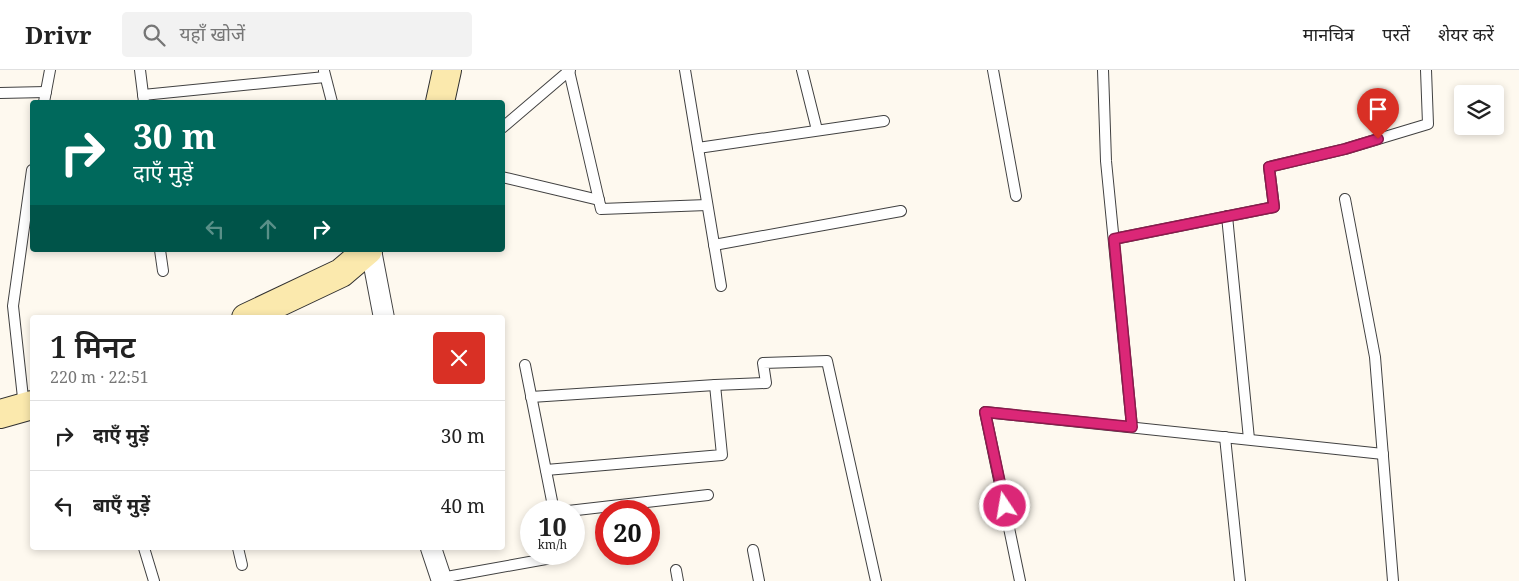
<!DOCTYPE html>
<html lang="hi">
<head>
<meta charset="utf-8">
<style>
  :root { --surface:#fff; --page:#f2f2f2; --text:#222; --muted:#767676; --line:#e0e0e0 }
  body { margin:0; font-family:"Noto Serif","Noto Sans Devanagari",serif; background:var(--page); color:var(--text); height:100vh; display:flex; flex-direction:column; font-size:19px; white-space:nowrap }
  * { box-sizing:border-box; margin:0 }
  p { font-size:16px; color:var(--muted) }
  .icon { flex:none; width:28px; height:28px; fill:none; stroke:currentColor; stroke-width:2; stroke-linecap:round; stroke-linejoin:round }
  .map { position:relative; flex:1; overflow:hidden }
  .details { position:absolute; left:30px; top:245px; width:475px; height:235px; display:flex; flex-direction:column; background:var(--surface); border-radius:5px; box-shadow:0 2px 8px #0003 }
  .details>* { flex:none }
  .top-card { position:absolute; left:30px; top:30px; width:475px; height:152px; border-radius:5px; box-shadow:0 2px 8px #0003; background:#00695c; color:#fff; overflow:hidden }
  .fabs { position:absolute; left:1454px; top:15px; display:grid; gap:10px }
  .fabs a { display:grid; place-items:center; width:50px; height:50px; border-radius:5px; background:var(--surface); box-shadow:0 2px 8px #0003; font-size:25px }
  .speed { position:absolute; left:520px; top:430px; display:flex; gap:10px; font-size:25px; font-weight:700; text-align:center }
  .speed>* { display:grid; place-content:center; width:65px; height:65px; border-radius:50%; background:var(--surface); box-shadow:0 2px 8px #0003; line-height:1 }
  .speed small { font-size:12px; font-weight:400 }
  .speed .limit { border:8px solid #d22; background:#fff; color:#111 }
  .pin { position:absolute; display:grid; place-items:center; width:42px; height:42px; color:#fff; margin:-51px -21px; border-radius:50% 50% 50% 0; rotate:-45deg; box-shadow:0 0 5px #0007 }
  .pin .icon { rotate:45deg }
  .me { position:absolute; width:55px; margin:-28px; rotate:348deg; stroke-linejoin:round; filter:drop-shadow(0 0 4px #0008) }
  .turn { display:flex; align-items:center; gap:18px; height:105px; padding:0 20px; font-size:22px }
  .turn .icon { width:65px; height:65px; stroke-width:2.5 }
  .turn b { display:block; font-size:35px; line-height:42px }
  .lanes { display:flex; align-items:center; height:48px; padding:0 20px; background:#0003; justify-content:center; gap:25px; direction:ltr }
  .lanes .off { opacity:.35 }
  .round { display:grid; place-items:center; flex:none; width:52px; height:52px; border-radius:5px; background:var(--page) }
  .summary { display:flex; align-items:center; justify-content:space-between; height:85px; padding:0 20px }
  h1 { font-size:30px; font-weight:600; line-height:38px }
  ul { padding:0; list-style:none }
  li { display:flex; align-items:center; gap:15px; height:70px; padding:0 20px; border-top:1px solid var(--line) }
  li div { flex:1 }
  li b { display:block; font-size:19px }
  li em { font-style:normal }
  header { display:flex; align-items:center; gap:30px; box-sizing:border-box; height:70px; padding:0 25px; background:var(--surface); border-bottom:1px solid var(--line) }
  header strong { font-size:24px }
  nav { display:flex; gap:28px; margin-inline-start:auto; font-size:18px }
  .search { width:350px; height:45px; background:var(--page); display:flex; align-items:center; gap:12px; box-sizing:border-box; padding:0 18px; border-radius:5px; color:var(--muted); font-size:19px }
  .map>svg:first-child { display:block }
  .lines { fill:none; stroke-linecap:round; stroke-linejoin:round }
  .lane-casing { stroke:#414141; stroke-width:12 }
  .street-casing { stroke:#414141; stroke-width:22 }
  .secondary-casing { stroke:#303030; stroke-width:30 }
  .lane { stroke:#fff; stroke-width:10 }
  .street { stroke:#fff; stroke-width:20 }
  .secondary { stroke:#fbe9ad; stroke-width:28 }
  .route-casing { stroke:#8e194d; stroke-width:12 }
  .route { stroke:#db2777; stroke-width:9 }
</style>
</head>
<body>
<header>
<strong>Drivr</strong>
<div class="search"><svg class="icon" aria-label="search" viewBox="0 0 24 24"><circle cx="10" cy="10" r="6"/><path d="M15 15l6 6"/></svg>यहाँ खोजें</div>
<nav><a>मानचित्र</a><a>परतें</a><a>शेयर करें</a></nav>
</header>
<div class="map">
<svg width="1519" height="511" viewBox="0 0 1519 511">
  <rect width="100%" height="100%" fill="#fef9ef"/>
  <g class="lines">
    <defs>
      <g id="lane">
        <path d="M140,0l4,32"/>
        <path d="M685,0l36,216"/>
        <path d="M802,0l15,60"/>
        <path d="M993,0l23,126"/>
        <path d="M1103,0l3,91 26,266"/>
        <path d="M324,1l8,31"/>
        <path d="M569,1l32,138 106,-4"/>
        <path d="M0,23l46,-1"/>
        <path d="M143,25l182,-18"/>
        <path d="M44,32l6,-32"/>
        <path d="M502,58l68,-58"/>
        <path d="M698,78l186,-27"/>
        <path d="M502,107l97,23"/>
        <path d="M1345,129l30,158 18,224"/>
        <path d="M1227,146l22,223"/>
        <path d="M1114,169l160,-32 -5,-40 76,-18 83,-25 -2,-54"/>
        <path d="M714,175l187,-34"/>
        <path d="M160,180l3,21"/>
        <path d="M525,295l29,146"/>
        <path d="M531,327l184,-12 51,-2 -3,-20 64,-2 49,220"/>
        <path d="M24,337l-11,-101 19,-136"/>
        <path d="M1225,367l15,144"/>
        <path d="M546,400l176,-15 -7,-70"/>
        <path d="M568,441l140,-16"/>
        <path d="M144,478l10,33"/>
        <path d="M238,478l4,17"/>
        <path d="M753,480l6,31"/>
        <path d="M676,500l2,11"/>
        <path d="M441,508l105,-19 1,-5"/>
        <path d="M1020,511l-35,-169 398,42"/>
      </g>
      <g id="street">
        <path d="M371,180l13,68"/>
        <path d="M431,478l11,33"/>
      </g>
      <g id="secondary">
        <path d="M440,32l7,-32"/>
        <path d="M246,248l95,-45 27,-23"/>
        <path d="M0,344l32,-9"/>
      </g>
    </defs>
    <!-- lane casing -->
    <use href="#lane" class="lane-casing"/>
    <!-- street casing -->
    <use href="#street" class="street-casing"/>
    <!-- secondary casing -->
    <use href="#secondary" class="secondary-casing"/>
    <!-- lane -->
    <use href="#lane" class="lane"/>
    <!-- street -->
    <use href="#street" class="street"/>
    <!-- secondary -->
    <use href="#secondary" class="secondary"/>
  </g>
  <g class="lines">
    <defs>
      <path id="route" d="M1005,436l-20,-94 147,15 -18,-188 160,-32 -5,-40 76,-18 33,-10"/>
    </defs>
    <!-- route casing -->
    <use href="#route" class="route-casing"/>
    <!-- route -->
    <use href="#route" class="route"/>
  </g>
</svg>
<div class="fabs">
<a><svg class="icon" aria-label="layers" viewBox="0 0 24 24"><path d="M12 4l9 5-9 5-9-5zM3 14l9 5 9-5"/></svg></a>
</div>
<div class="speed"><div>10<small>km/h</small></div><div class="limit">20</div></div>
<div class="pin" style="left:1378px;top:69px;background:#d93025"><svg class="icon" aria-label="arrive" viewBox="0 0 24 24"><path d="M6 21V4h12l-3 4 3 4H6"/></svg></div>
<svg class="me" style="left:1005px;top:436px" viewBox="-20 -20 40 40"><circle r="17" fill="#db2777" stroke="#fff" stroke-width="3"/><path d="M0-11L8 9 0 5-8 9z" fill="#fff"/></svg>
<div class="top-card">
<div class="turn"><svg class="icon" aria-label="right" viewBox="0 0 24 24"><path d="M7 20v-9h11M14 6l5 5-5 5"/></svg><div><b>30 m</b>दाएँ मुड़ें</div></div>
<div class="lanes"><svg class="icon off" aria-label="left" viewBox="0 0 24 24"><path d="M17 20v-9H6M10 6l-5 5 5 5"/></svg><svg class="icon off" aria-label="ahead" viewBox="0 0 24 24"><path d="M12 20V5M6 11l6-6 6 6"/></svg><svg class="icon" aria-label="right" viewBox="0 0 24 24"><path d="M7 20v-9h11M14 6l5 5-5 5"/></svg></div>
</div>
<section class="details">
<div class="summary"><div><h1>1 मिनट</h1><p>220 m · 22:51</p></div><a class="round" style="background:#d93025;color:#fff"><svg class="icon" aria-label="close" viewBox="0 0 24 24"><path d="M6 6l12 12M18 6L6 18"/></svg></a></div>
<ul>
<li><svg class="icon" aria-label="right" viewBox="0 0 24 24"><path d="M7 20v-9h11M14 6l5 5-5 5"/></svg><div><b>दाएँ मुड़ें</b></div><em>30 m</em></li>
<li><svg class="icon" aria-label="left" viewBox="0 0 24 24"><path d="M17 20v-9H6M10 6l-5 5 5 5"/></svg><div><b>बाएँ मुड़ें</b></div><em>40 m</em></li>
</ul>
</section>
</div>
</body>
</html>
